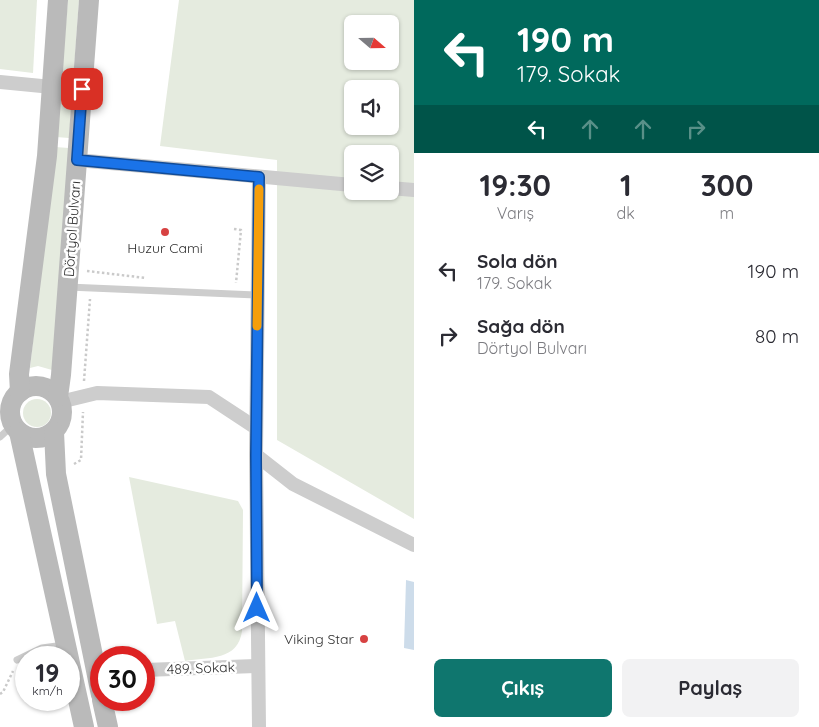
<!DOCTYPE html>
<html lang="tr">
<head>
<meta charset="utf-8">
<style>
  :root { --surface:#fff; --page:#f2f2f3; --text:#2b2b33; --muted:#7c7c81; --accent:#0f766e }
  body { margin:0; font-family:Quicksand,sans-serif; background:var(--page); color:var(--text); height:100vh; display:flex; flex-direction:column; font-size:19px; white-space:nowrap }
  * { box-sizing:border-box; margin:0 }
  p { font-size:16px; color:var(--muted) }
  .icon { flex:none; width:28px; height:28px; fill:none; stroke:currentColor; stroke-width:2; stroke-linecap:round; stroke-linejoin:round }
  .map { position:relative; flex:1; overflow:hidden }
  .panel { display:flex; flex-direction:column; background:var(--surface); width:405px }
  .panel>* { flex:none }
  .guide { background:#00695c; color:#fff; overflow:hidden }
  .needle { width:32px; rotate:110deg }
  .buttons { position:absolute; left:344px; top:15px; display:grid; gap:10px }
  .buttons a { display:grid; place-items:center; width:55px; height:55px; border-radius:8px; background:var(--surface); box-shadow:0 1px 4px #0004; font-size:25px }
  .speed { position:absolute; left:15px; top:646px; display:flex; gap:10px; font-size:25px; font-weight:700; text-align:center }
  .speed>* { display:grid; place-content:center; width:65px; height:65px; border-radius:50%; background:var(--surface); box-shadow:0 1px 4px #0004; line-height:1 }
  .speed small { font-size:12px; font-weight:400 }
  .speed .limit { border:8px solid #d22; background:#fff; color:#111 }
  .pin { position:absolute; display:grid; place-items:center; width:42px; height:42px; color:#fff; margin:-21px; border-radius:10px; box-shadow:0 2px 8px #0006 }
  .me { position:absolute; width:55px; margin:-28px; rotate:0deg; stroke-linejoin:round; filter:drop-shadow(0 0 4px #0008) }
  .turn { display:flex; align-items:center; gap:18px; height:105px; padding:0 20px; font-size:22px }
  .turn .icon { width:65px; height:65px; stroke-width:2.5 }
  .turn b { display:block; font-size:35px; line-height:42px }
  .lanes { display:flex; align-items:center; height:48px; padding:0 20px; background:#0003; justify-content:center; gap:25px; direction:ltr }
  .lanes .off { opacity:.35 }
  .eta { display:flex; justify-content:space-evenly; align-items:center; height:85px; text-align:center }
  .eta b { font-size:30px; font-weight:700; line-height:35px }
  .primary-button { display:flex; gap:10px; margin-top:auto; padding:10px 20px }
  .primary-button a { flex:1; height:58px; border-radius:8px; background:var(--accent); color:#fff; font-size:20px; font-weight:700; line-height:58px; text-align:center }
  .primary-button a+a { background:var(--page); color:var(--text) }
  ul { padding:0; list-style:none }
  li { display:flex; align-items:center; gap:15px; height:65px; padding:0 20px }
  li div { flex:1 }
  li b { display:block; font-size:19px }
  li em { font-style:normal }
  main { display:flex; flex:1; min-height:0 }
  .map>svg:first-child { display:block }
  .green { fill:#e5ebdf; fill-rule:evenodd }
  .water { fill:#cddcea }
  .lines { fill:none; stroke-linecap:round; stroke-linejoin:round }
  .path { stroke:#cacaca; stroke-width:2.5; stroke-dasharray:2.5 2.5; stroke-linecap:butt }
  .lane { stroke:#cdcdcd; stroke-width:7 }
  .street { stroke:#cdcdcd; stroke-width:14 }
  .secondary { stroke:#bababa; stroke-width:20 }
  .route-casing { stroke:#114b97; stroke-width:12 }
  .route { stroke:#1a73e8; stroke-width:9 }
  .slow { stroke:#f59e0b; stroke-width:9 }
  .poi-dot { fill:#d74242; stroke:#fff; stroke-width:2 }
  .labels { text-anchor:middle; stroke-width:5; stroke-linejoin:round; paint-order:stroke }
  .street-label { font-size:14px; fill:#303030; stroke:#fff }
  .poi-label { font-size:14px; fill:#303030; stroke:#fff }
</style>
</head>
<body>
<main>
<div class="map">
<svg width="414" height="727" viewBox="0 0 414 727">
  <rect width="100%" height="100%" fill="#fff"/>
  <!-- green -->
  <g class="green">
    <path d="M0,0h37l-4,73 -33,-4z"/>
    <path d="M68,0h11l-10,138 -13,-1z"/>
    <path d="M179,0h235v519l-137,-79v-280l-117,-14zM352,24h38v37h-38zM352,89h38v37h-38zM352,154h38v37h-38z"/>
    <path d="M55,147l14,1 -17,222 -14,-4 -8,2z"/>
    <circle cx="37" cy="413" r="14"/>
    <path d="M129,477l109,24 5,9 -1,121c-4,30 -33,26 -57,30l-10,-40 -18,3z"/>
  </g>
  <!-- water -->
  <path class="water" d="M406,580l8,2v68l-10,-2z"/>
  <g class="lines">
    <!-- path -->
    <g class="path">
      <path d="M234,229l7,1 -5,53"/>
      <path d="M87,271l59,7"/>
      <path d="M84,381l6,-82"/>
      <path d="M74,464l7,-4 2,-48"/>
      <path d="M0,694l3,-2 10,-21"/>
    </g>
    <!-- lane -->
    <g class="lane">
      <path d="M68,287l189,8"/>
      <path d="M0,437l13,-12"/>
      <path d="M17,660l25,-12 22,-3"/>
    </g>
    <!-- street -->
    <g class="street">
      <path d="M0,82l52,5"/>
      <path d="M77,160l275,25"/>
      <path d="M259,177l-3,278 3,272"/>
      <path d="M390,188l24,2"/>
      <path d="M60,402l37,-9 112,4 47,31"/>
      <path d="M256,455l37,29 121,61"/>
      <path d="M144,670l113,-4"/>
    </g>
    <!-- secondary -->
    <g class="secondary">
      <circle cx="36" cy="412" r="26"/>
      <path d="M20,392l-1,-18 28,-218 11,-156"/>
      <path d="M58,397l3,-22 28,-375"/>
      <path d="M19,432l65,295"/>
      <path d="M54,432l2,42 45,221"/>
      <path d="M102,700l6,27"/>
    </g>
  </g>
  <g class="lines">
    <defs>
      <path id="route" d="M82,89l-5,71 182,17 -3,278 1,153"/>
    </defs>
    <!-- route casing -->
    <use href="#route" class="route-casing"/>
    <!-- route -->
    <use href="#route" class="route"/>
    <!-- slow -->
    <path class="slow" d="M257,326l2,-137"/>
  </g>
  <!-- markers -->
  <g class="poi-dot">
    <circle cx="165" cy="232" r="5"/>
    <circle cx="364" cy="639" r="5"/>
  </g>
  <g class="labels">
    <!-- street labels -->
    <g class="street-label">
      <text transform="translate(72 229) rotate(-86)" y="5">Dörtyol Bulvarı</text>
      <text transform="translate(201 668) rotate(-2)" y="5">489. Sokak</text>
    </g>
    <!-- poi labels -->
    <g class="poi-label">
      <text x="165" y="253">Huzur Cami</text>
      <text x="354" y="644" text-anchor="end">Viking Star</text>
    </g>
  </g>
</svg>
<div class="buttons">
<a><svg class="needle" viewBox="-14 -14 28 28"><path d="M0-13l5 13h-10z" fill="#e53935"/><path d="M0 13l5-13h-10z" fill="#7c7c81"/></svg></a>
<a><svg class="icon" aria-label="sound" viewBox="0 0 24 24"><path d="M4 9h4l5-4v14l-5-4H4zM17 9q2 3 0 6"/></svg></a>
<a><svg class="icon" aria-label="layers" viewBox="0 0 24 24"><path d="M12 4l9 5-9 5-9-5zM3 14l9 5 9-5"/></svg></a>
</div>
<div class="speed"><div>19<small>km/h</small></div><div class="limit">30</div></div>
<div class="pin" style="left:82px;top:89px;background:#d93025"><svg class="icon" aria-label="arrive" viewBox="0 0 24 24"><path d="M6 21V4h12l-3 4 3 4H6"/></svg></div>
<svg class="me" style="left:257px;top:608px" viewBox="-20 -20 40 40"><path d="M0-17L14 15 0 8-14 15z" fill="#1a73e8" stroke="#fff" stroke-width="4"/></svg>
</div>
<section class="panel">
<div class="guide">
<div class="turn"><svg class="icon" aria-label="left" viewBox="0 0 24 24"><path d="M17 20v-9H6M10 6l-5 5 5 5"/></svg><div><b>190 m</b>179. Sokak</div></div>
<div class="lanes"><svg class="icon" aria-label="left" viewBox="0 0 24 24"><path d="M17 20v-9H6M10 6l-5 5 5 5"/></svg><svg class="icon off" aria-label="ahead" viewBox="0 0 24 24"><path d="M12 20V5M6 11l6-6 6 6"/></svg><svg class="icon off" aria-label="ahead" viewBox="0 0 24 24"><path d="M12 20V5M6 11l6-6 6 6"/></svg><svg class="icon off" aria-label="right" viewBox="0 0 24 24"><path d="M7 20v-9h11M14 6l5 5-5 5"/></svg></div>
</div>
<div class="eta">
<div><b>19:30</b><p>Varış</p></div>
<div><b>1</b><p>dk</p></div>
<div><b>300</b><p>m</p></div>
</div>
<ul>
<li><svg class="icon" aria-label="left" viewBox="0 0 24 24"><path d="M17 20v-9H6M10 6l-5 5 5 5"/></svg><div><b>Sola dön</b><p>179. Sokak</p></div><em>190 m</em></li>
<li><svg class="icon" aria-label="right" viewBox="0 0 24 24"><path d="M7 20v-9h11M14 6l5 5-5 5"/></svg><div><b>Sağa dön</b><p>Dörtyol Bulvarı</p></div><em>80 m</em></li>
</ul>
<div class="primary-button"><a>Çıkış</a><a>Paylaş</a></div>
</section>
</main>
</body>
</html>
